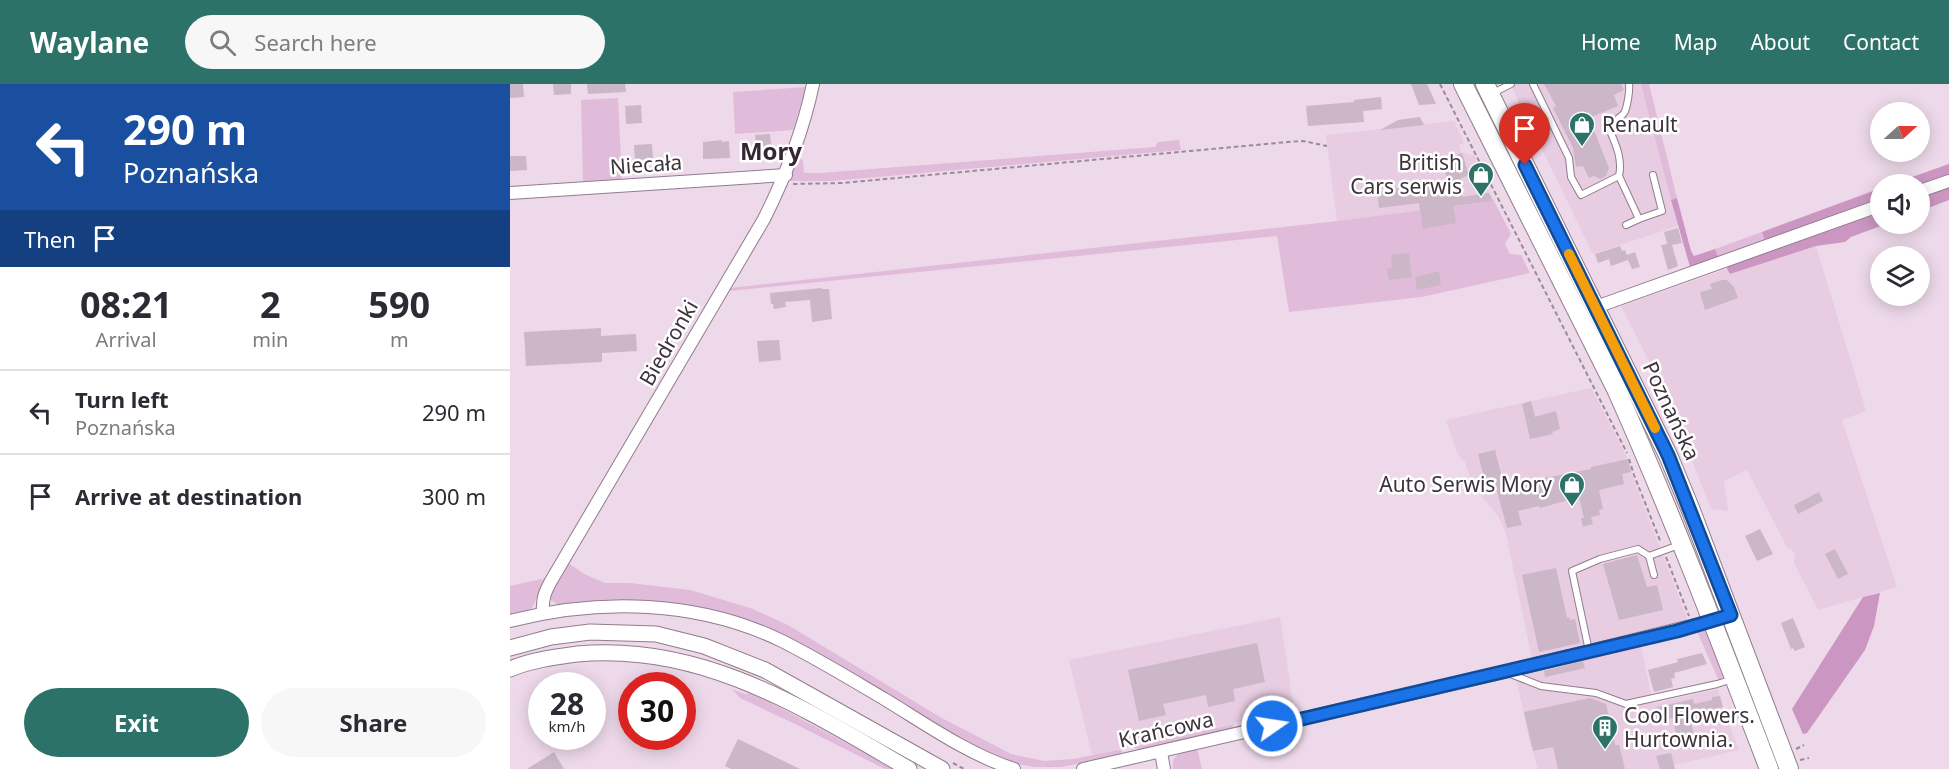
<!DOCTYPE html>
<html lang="en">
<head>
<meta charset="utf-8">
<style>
  :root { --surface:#fff; --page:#f7f7f7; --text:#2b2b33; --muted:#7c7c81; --line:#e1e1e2; --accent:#2c7268 }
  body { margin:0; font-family:"Noto Sans",sans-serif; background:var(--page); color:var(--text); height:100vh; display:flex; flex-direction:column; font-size:22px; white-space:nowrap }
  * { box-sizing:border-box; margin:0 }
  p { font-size:20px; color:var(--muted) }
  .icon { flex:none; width:33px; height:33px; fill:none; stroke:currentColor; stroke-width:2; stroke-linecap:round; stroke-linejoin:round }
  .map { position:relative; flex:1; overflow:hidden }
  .sheet { display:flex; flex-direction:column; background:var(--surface); width:510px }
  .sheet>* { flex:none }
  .top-card { background:#1a4fa0; color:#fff; overflow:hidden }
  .needle { width:39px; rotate:69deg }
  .controls { position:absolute; left:1360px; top:18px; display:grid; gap:12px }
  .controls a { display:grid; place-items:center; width:60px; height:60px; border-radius:50%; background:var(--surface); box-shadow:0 3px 15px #0003; font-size:30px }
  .speed { position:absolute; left:18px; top:588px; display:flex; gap:12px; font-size:30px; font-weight:700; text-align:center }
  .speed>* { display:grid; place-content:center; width:78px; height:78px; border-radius:50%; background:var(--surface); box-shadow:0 3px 15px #0003; line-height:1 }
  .speed small { font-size:15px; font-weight:400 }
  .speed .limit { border:9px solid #d22; background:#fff; color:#111 }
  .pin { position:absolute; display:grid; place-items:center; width:51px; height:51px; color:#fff; margin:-62px -26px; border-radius:50% 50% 50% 0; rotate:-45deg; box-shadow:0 0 6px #0007 }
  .pin .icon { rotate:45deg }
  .me { position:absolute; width:66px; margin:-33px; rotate:77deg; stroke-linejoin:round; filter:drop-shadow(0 0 4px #0008) }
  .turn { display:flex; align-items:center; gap:21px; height:126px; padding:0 24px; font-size:27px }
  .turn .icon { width:78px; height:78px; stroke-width:2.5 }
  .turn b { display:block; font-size:42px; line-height:51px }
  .then { display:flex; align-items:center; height:57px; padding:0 24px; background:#0003; gap:12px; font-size:22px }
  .eta { display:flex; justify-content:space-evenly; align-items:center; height:102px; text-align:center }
  .eta b { font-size:36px; font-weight:700; line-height:42px }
  .primary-button { display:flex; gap:12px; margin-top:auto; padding:12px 24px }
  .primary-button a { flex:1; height:69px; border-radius:36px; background:var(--accent); color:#fff; font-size:24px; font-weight:700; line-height:69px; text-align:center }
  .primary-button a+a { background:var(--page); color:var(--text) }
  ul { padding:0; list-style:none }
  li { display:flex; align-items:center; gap:18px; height:84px; padding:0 24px; border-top:2px solid var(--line) }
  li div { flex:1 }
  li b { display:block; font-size:22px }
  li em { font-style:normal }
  header { display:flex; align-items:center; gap:36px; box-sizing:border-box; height:84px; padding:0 30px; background:var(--accent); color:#fff }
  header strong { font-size:28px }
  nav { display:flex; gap:33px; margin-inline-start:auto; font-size:21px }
  .search { width:420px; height:54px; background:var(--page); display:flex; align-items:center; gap:15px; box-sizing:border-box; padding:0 21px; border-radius:33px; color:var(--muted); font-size:22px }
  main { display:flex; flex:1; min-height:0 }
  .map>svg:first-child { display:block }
  .built { fill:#e7cce2 }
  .green { fill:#e1bbda }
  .forest { fill:#cb97c2 }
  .building { fill:#cbb7c7 }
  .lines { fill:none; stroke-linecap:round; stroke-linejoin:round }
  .service-casing { stroke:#907d8c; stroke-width:8 }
  .minor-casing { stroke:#907d8c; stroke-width:14 }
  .tertiary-casing { stroke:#907d8c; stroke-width:17 }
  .secondary-casing { stroke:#907d8c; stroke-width:20 }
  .path { stroke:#9a8b97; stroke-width:2; stroke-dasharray:4.5 3; stroke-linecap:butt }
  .service { stroke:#fff; stroke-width:6 }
  .minor { stroke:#fff; stroke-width:12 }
  .tertiary { stroke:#fff; stroke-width:15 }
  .secondary { stroke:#fff; stroke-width:18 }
  .route-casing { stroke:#114b97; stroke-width:15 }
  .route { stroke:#1a73e8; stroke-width:10 }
  .slow { stroke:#f59e0b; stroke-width:10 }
  .labels { text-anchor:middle; stroke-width:5; stroke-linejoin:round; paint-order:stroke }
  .poi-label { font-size:21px; fill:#3c343a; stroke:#fff; text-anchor:start }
  .street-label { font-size:21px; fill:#3c343a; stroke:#fff }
  .quarter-label { font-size:24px; font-weight:bold; fill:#352632; stroke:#fff }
</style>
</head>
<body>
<header>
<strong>Waylane</strong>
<div class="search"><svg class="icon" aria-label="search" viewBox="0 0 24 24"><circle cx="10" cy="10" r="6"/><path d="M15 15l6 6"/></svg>Search here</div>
<nav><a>Home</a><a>Map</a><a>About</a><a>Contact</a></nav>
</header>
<main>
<section class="sheet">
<div class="top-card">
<div class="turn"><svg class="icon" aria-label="left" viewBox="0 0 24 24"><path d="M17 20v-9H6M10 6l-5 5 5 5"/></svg><div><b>290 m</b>Poznańska</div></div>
<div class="then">Then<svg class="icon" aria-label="arrive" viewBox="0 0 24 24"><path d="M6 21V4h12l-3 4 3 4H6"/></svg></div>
</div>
<div class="eta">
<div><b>08:21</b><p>Arrival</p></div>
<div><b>2</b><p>min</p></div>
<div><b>590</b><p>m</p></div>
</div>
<ul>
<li><svg class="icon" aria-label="left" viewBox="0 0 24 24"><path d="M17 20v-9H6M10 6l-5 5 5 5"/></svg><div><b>Turn left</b><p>Poznańska</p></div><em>290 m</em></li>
<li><svg class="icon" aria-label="arrive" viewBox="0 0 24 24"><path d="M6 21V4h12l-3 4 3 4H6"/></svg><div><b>Arrive at destination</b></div><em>300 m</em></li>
</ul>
<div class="primary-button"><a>Exit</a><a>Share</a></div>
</section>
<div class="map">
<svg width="1439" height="685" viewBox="0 0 1439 685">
  <rect width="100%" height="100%" fill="#eed9ea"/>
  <!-- built -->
  <g class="built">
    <path d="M1002,0h129l37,142 -85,28 -78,-160z"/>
    <path d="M944,37l10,22 -5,2 2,7 14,4 2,10 17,35 -157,20 -11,-86z"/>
    <path d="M1306,162l50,165 -24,9 55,167 -79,23 -24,-47 1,-8 -4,-7 -3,1 -41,-79 -23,11 4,30 -17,-2 -45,-114 -45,-89 106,-37 3,5z"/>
    <path d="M1081,304l38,73 3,14 61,159 -52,12 12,58 65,-15 5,19 16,42 -82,19h-119l-9,-31 -14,-65 19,-4 -28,-135 -8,-18 -20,-24 -8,-15 -5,-15 -8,-9 -11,-33z"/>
    <path d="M770,533l14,93 -202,45 -23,-95z"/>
  </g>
  <!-- green -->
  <g class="green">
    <path d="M1131,0h8l28,114 -6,2z"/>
    <path d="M296,3l-13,43 -58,4 -2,-42z"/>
    <path d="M108,14l4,83 -39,2 -2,-83z"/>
    <path d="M669,56l2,10 -292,26 -57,5h-44l11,-24 4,4 1,12h16l335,-26 3,-5z"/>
    <path d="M984,117l17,33 -6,10 5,10 11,1 9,18 -108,24 -133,15 -12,-76 -548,55 1,-3 607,-67z"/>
    <path d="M1252,148l3,10 -47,15 -3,-8z"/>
    <path d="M57,478l17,12 21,9h25l60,7 60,18 38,17 152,92 71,37 33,7 29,-2 49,-10 -1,4 -4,3 -56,11h-26l-23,-4 -39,-18 -103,-61 -88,-48 -82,-28 -55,-6h-70l-17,3 -7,-5 -1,-5 12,-19z"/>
    <path d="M36,494l-15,32 -21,7v-31z"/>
    <path d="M1192,543l5,3 16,42v5l-4,4 -23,-52z"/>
    <path d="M222,605l13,5 8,-1 141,76h-9l-90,-45 -55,-26z"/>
    <path d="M724,640l-2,5 -92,21 -7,-3z"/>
    <path d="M687,664l5,21h-29c-2,-16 11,-18 24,-21z"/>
  </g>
  <!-- forest -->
  <g class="forest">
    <path d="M1439,80v12l-29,10v-2h-28z"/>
    <path d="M1439,102v14l-29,11v-15z"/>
    <path d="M1371,104v12l-116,42 -3,-10z"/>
    <path d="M1167,114l14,53 3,5 21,-7 3,8 -28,10 -19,-67z"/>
    <path d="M1371,126v14h5l-35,13 -6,5 -29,4 -86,28 -3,-5 1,-5z"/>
    <path d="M1370,509l-6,33 -9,24 -58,83 -4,1 -11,-25 71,-112z"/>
  </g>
  <!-- building -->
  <g class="building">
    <path d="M0,0h13l1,13 -14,1z"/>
    <path d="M43,0h18v10l-17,1z"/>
    <path d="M77,0h38l1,8 -38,2z"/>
    <path d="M901,0h16l9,20 -17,1z"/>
    <path d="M1034,0h77l3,6 -10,5 4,11 -29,12 20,50 -3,8 -5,3 -7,-3 -5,2 -6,-12 -7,1 -3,-19 -20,-40 3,-2z"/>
    <path d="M871,13l1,12 -19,2 1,11 -56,4 -2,-20 48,-4v-2z"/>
    <path d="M131,21l1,18 -16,1 -1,-18z"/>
    <path d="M910,33l4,8 -44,5 18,-10z"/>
    <path d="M260,50l3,25 -9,1 -2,3 -5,-5 -2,-23z"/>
    <path d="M212,56v2l7,-1 1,17 -27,1v-17z"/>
    <path d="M142,60l1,15 -18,1 -1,-15z"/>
    <path d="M952,69l7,22 -8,3 1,19 27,-4 4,8 -40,5 3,17 -33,6 -4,-26 -40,5 -2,-17 72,-8 -5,-13 6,-4 -3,-8z"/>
    <path d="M0,72h16l1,14 -17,1z"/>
    <path d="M1168,144l4,15 -10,2 6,21 -10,4 -7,-25 6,-1 -3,-12z"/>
    <path d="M1110,162l2,5 3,-1 2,5 8,-3 5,15 -8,2 -4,-9 -17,6 -2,-7 -11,4 -3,-9z"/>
    <path d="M899,169l3,24 -23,3 -2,-11 5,-1 -1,-13z"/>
    <path d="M929,187l2,14 -24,5 -2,-13z"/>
    <path d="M1212,196h5l7,7 4,11 -33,12 -5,-18 12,-3 -2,-5z"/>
    <path d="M311,204l1,1h7l3,30 -20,3 -2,-22 -25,2 1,5 -12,2 -1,-5h-2l-1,-11z"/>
    <path d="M91,244v8l35,-2 1,17 -35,2v9l-76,4 -2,-34z"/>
    <path d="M269,256l2,20 -22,2 -2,-21z"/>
    <path d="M1021,317l4,16 21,-6 4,18 -8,3 1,2 -23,5 -8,-35z"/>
    <path d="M985,366l10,39 24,-5v-3l62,-12v-2l37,-8 3,13 -9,2 2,10 -25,6 4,19 -4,1 1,5 -9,2 2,7 -10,3 -2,-9h3l-5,-21 -39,11 -1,-2 -21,5 4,14 -15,3 -10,-37 -9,2 -10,-39z"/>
    <path d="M1309,408l4,9 -25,13 -4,-9z"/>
    <path d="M1250,445l13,25 -16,7 -12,-25z"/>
    <path d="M1325,465l13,25 -10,5 -13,-25z"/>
    <path d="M1127,471l10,32 10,-2 6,25 -44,10 -16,-56z"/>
    <path d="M1046,484l11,50 2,-1 1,3 5,-1 5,24 -41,9 -17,-77z"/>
    <path d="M1283,534l12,29 -10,4 -2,-3 -2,1 -10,-26z"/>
    <path d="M747,559l8,39 -32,7 2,12 -27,6 -2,-12 -43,9 3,11 -27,6 -11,-51z"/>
    <path d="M1192,569l5,11 -33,9 1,5 -4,1 2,8 -19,5 -6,-22 30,-8 -1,-3z"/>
    <path d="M1073,577l2,7 -40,9 -1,-6z"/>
    <path d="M1210,612l3,11 -34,8 7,27 -18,5 -5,-29 -16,4 -3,-14 39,-9 1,5 18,-4v-3z"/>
    <path d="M1080,614l16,6 9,41h4l6,24h-67l-5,-22 -20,4 -9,-39z"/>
    <path d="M228,655l62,30h-69l-6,-3z"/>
    <path d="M44,668l10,17h-37z"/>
    <path d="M1161,669l4,16h-15l-4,-13z"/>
  </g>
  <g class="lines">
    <defs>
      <g id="service">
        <path d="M1023,0l36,74 2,19 10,18 38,-19c4,-18 -4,-33 -11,-50 5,-4 12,-8 16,-13 3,-4 6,-23 5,-29"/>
        <path d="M983,9l18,-9"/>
        <path d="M1109,92l20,43 23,-8 -9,-36"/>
        <path d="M1116,141l13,-6"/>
        <path d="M1144,491l-5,-19 30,-11"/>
        <path d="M1079,567l-17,-80 28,-12 38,-10 11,7"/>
        <path d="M998,589l33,13 55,7 30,11 91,-20 16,-5"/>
      </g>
      <g id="minor">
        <path d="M1410,107l29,-10"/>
        <path d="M0,109l276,-18"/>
        <path d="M1086,223l285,-102"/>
        <path d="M33,528c-1,-13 2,-20 8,-31l213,-362c22,-44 39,-87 49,-135"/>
        <path d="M0,537c89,-23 188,-21 272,20 36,18 70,39 104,59 41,25 82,54 128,69"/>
        <path d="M651,668l3,17"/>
        <path d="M573,685l422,-97 214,-53"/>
      </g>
      <g id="tertiary">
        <path d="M0,564l41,-11 39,-5 66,2 48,12 61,24 177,99"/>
        <path d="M0,585c21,-9 45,-12 67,-15 125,-12 228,55 332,115"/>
      </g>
      <g id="secondary">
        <path d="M953,0l153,305c56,125 104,252 153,380"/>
        <path d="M975,0l183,371 22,53 99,261"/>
      </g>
    </defs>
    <!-- service casing -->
    <use href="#service" class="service-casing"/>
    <!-- minor casing -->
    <use href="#minor" class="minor-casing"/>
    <!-- tertiary casing -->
    <use href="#tertiary" class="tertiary-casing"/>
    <!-- secondary casing -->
    <use href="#secondary" class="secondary-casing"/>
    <!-- path -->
    <g class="path">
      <path d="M930,0l187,369"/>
      <path d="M283,100l49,-1 446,-41 15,-1 24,5"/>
      <path d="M1119,375l5,16 27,68"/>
      <path d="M1156,473l23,59"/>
      <path d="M1286,665l8,-4"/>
      <path d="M1290,676l9,-2"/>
      <path d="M443,679l11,6"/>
    </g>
    <!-- service -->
    <use href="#service" class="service"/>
    <!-- minor -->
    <use href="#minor" class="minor"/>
    <!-- tertiary -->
    <use href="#tertiary" class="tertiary"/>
    <!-- secondary -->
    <use href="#secondary" class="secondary"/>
  </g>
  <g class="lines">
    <defs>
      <path id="route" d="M762,642l405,-95 54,-16 -63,-160 -143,-290"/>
    </defs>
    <!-- route casing -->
    <use href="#route" class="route-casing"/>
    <!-- route -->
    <use href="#route" class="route"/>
    <!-- slow -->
    <path class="slow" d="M1059,170l86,174"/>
  </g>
  <!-- icons -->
  <defs>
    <symbol id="shop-pin" viewBox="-11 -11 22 30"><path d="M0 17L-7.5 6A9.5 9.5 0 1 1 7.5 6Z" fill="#2c7268" stroke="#fff"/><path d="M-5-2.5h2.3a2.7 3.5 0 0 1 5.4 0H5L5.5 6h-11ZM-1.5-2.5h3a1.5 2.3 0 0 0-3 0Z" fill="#fff"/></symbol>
    <symbol id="building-pin" viewBox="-11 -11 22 30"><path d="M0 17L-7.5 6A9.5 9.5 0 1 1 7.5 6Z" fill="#2c7268" stroke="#fff"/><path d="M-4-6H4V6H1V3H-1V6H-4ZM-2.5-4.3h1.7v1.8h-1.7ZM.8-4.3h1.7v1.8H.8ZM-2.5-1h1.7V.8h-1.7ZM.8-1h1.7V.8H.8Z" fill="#fff"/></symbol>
  </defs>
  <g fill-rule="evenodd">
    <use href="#shop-pin" x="1057" y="26" width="30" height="40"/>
    <use href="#shop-pin" x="956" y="76" width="30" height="40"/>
    <use href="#shop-pin" x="1047" y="386" width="30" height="40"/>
    <use href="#building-pin" x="1080" y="629" width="30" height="40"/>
  </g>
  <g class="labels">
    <!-- poi labels -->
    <g class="poi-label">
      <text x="1092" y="48">Renault</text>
      <text x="952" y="86" text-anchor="end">British<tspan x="952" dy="24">Cars serwis</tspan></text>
      <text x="1042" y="408" text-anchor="end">Auto Serwis Mory</text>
      <text x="1114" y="639">Cool Flowers.<tspan x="1114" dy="24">Hurtownia.</tspan></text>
    </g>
    <!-- street labels -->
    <g class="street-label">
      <text transform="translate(136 81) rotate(-4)" y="7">Niecała</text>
      <text transform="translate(159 259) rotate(-60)" y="7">Biedronki</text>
      <text transform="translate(1161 327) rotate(65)" y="7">Poznańska</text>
      <text transform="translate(656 646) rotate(-13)" y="7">Krańcowa</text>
    </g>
    <!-- quarter labels -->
    <g class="quarter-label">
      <text x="261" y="76">Mory</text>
    </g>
  </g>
</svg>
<div class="controls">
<a><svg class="needle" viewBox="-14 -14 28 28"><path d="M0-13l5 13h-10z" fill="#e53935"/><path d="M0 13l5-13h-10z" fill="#7c7c81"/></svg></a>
<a><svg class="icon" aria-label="sound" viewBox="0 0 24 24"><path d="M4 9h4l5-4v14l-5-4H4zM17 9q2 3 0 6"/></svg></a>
<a><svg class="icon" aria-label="layers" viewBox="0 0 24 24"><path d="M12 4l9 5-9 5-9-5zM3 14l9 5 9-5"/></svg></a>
</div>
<div class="speed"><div>28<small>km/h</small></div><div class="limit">30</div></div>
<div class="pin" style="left:1015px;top:81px;background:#d93025"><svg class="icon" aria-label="arrive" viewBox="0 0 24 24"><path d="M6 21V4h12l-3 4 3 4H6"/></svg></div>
<svg class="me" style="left:762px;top:642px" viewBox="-20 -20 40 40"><circle r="17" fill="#1a73e8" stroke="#fff" stroke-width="3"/><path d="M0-11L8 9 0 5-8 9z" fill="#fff"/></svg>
</div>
</main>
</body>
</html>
